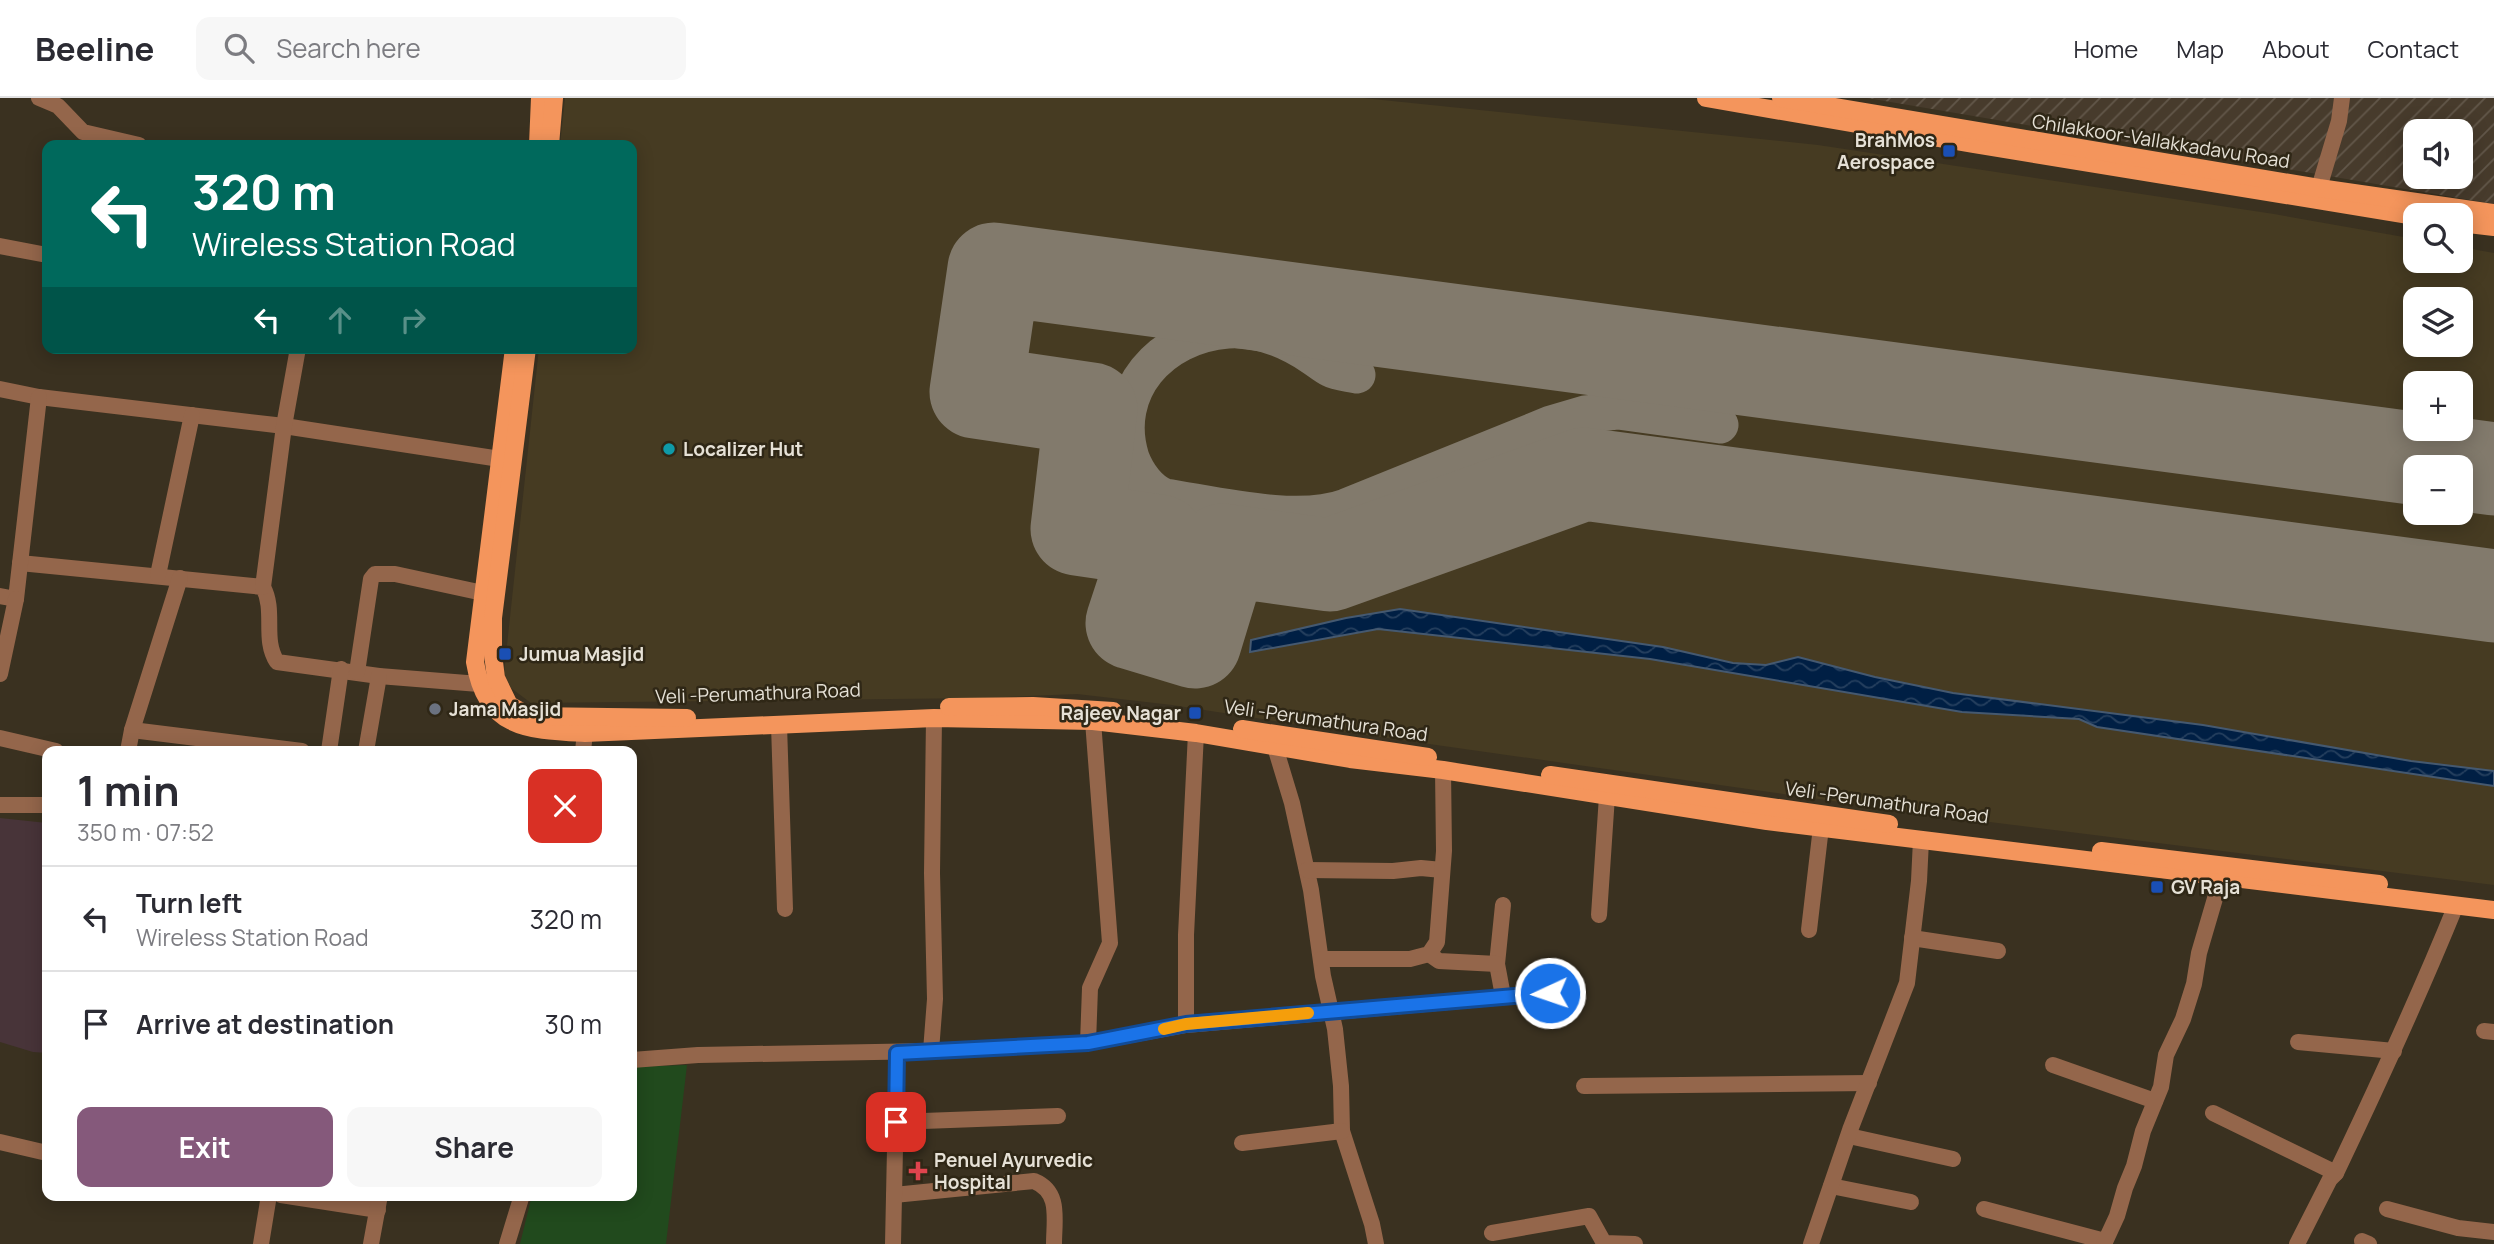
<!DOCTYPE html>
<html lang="en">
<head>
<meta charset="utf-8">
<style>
  :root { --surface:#fff; --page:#f7f7f7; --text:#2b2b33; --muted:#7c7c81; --line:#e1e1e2; --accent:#85597b }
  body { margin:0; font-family:Manrope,sans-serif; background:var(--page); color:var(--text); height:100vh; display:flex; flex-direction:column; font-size:26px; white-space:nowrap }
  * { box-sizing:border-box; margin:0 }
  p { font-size:23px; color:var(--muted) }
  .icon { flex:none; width:38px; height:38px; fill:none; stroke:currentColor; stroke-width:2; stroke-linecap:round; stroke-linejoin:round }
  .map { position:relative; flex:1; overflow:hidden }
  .details { position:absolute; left:42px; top:648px; width:595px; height:455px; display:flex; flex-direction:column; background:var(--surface); border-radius:14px; box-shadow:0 4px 18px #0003 }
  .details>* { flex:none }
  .banner { position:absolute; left:42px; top:42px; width:595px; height:214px; border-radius:14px; box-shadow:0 4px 18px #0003; background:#00695c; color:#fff; overflow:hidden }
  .buttons { position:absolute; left:2403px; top:21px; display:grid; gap:14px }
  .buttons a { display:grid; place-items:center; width:70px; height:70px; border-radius:14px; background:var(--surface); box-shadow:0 4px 18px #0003; font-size:35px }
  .pin { position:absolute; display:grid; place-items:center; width:60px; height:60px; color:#fff; margin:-30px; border-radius:14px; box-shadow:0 4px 10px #0006 }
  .me { position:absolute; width:77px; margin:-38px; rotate:267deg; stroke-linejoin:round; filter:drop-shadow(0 0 5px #0008) }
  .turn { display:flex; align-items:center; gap:24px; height:147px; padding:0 35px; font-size:32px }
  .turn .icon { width:91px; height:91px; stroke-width:2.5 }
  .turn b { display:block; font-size:49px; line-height:60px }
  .lanes { display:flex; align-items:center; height:66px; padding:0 35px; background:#0003; justify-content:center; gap:35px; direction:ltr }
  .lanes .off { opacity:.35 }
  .round { display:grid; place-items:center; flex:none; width:74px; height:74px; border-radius:14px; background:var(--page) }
  .summary { display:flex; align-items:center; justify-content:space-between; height:119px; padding:0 35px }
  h1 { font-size:42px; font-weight:700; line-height:52px }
  .button { display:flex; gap:14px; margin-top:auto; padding:14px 35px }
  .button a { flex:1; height:80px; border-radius:14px; background:var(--accent); color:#fff; font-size:28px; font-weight:700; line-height:80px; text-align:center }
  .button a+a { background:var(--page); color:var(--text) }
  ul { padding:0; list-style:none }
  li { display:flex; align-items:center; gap:21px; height:105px; padding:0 35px; border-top:2px solid var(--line) }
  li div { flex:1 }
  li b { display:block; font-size:26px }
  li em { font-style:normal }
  header { display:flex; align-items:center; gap:42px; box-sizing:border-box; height:98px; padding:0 35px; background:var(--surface); border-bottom:2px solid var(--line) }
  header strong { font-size:33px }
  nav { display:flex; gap:38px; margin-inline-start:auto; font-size:24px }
  .search { width:490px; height:63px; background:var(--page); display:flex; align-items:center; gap:18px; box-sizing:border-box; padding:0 24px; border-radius:14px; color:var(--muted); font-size:26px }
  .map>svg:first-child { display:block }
  .built { fill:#463b22; fill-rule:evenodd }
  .industrial { fill:url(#industrial-furrows); fill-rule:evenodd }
  .education { fill:#483439 }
  .green { fill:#214a1d }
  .water { fill:url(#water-waves); stroke:#455970; stroke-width:2 }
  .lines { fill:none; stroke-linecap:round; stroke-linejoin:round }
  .taxiway { stroke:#827a6c; stroke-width:37 }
  .runway { stroke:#827a6c; stroke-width:93 }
  .minor { stroke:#94664b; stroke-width:16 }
  .major { stroke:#f4955c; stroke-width:18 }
  .route-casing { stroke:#114b97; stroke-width:18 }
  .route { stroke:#1a73e8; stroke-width:12 }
  .slow { stroke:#f59e0b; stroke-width:12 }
  .transit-dot { fill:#1a4fb4; stroke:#2f2716; stroke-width:2.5 }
  .culture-dot { fill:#0f9aa8; stroke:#2f2716; stroke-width:2.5 }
  .worship-dot { fill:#6b7280; stroke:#2f2716; stroke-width:2.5 }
  .health-dot { fill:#e0444e; stroke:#2f2716; stroke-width:2.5 }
  .labels { text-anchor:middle; stroke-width:5; stroke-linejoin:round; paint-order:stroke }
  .poi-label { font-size:19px; font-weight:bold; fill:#e6e1d6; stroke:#2f2716; text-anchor:start }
  .street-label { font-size:19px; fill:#e6e1d6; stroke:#2f2716 }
</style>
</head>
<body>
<header>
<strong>Beeline</strong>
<div class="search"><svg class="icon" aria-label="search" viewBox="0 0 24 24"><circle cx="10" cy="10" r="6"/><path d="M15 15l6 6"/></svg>Search here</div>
<nav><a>Home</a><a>Map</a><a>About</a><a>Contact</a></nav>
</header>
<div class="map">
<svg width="2494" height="1146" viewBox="0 0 2494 1146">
  <defs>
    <pattern id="industrial-furrows" width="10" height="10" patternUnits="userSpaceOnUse" patternTransform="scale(1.75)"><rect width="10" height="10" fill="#473b2c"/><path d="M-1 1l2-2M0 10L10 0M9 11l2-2" fill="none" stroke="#62574a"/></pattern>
    <pattern id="water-waves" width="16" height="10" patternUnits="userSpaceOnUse" patternTransform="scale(1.75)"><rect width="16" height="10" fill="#001f44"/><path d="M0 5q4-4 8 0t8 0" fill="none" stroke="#253f5e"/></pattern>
  </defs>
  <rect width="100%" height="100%" fill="#3a3120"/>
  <!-- built -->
  <path class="built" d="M565,0h798l455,47 456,69 141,25v22h45l1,-14 33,6v632l-577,-72 -565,-80 -180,-28 -95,-11 -97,4 -449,5 -20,-15 -7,-15 35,-325h93v-203h-72zM2415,201h45v46h-45zM2415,285h45v46h-45zM2415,369h45v46h-45z"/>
  <!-- industrial -->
  <path class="industrial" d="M1867,0h627v106zM2415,33h45v46h-45z"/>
  <!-- education -->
  <path class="education" d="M0,720l47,5v230l-14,-1 -33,-10z"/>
  <!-- green -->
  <path class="green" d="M687,967l-21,179h-146l12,-49h100v-128z"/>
  <!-- water -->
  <path class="water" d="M1400,511l263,38 70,16 33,2 32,-8 77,20 78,16 250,32 208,36 83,10v15l-397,-59 -18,-8 -117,-7 -312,-53 -272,-30 -128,23 1,-12 95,-22z"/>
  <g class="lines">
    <!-- taxiway -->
    <path class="taxiway" d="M1357,277c-8,-2 -19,-2 -26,-6 -6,-3 -12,-8 -18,-12 -25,-17 -55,-29 -85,-27 -67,5 -118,61 -97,128 6,16 18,33 34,39 52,8 133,28 181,10l205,-83 34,-10 33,-3 102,14"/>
    <!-- runway -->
    <path class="runway" d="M2494,371l-1500,-200 -18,123 115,17 -14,120 82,12 -27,82 63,19 28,-92 107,15 254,-91 910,122"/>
    <!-- minor -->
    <g class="minor">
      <path d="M39,0l19,8 25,26 56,13"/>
      <path d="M2319,90l20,-67 3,-23"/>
      <path d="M0,148l47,9"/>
      <path d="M0,291l39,8 245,29 216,33"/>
      <path d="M20,465l243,24c13,24 -1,52 14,75l102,14 100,8"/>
      <path d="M158,477l34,-160"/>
      <path d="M263,489l21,-161 14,-78"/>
      <path d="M0,498l16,3 23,-202"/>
      <path d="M357,574l14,-93 4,-5h20l88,19"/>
      <path d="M0,576l16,-75"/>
      <path d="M779,627l6,184"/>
      <path d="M132,632l170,21"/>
      <path d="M0,640l56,13"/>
      <path d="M1275,649l17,56 19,87 12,86 12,53 6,57 1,45 30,93 4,20"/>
      <path d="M128,653l4,-21 48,-152"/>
      <path d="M329,653l12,-82"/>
      <path d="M366,653l13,-75"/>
      <path d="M583,653l2,-18"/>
      <path d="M0,707h47"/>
      <path d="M1307,772l86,1 28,-3 21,2"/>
      <path d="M1503,807l-6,59 6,32"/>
      <path d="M1599,817l8,-119"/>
      <path d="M1809,832l12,-103"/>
      <path d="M1912,840l86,13"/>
      <path d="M1429,856l10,7 58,3"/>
      <path d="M1321,861h89l19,-5 8,-12 7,-91 -1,-81"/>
      <path d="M1186,927v-90l10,-202"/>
      <path d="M2484,933l10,1"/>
      <path d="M2298,944l96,9"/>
      <path d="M1088,945l2,-55 20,-45 -17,-222"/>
      <path d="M931,953l157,-8 98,-18 364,-32"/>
      <path d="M632,962l66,-5 233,-4 4,-52 -3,-126 2,-155"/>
      <path d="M2053,967l102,36"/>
      <path d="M1584,988l285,-3"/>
      <path d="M2213,1015l123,60"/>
      <path d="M896,1024l162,-6"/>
      <path d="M1849,1038l104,23"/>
      <path d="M0,1044l47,11"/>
      <path d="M1242,1045l100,-12"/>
      <path d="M1831,1088l80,16"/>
      <path d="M281,1097l97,15"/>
      <path d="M894,1097l140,-14c27,11 20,38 20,63"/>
      <path d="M1984,1111l121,32"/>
      <path d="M2387,1111l71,19 36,4"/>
      <path d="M1492,1135l97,-17 15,27 31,1"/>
      <path d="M2362,1143l7,3"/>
      <path d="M261,1146l8,-49"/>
      <path d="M371,1146l9,-49"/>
      <path d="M507,1146l15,-49"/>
      <path d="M893,1146l4,-191"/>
      <path d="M1811,1146l39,-114 57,-147 12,-102 2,-41"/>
      <path d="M2104,1146l13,-28 8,-28 9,-22 9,-35 18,-44 5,-32 17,-36 11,-35 5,-31 22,-75"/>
      <path d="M2297,1146l33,-65 6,-6c42,-88 83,-177 120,-268"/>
    </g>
    <!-- major -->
    <g class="major">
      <path d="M1706,0l267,46 442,72"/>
      <path d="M1781,0l538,90 175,25"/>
      <path d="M538,47l2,-47"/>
      <path d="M550,47l4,-47"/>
      <path d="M2460,125l34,4"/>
      <path d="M514,250l-39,314c11,67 52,68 110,71l349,-15 159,3 103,12 154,26 93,11 324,51 727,89"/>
      <path d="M527,250l-34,270v36l3,24 13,27 20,11 158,2"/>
      <path d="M949,609l84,-1 80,5"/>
      <path d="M1242,631l186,28"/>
      <path d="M1550,677l339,49"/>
      <path d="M2101,753l278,33"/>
    </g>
  </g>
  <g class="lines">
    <defs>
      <path id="route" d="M896,1024l1,-69 191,-10 98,-19 364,-31"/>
    </defs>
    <!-- route casing -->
    <use href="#route" class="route-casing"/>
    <!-- route -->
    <use href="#route" class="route"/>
    <!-- slow -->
    <path class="slow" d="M1164,931l22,-5 122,-11"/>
  </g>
  <!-- markers -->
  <g class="transit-dot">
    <rect x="1942" y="46" width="14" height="14" rx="3.5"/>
    <rect x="498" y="549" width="14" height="14" rx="3.5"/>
    <rect x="1188" y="608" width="14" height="14" rx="3.5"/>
    <rect x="2150" y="782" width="14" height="14" rx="3.5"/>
  </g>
  <circle class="culture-dot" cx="669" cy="351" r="7"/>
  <circle class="worship-dot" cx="435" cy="611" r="7"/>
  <path class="health-dot" d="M914.5 1062.5h7v7h7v7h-7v7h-7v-7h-7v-7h7z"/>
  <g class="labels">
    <!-- poi labels -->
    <g class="poi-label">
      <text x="1935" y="49" text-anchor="end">BrahMos<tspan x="1935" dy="22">Aerospace</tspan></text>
      <text x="683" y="358">Localizer Hut</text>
      <text x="519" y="563">Jumua Masjid</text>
      <text x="449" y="618">Jama Masjid</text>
      <text x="1181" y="622" text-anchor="end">Rajeev Nagar</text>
      <text x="2171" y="796">GV Raja</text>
      <text x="934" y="1069">Penuel Ayurvedic<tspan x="934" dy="22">Hospital</tspan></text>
    </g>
    <!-- street labels -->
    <g class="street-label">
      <text transform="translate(2161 43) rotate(9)" y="7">Chilakkoor-Vallakkadavu Road</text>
      <text transform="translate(758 595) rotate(-2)" y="7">Veli -Perumathura Road</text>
      <text transform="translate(1326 622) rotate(8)" y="7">Veli -Perumathura Road</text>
      <text transform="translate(1887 704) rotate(8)" y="7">Veli -Perumathura Road</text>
    </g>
  </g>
</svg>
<div class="buttons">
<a><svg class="icon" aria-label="sound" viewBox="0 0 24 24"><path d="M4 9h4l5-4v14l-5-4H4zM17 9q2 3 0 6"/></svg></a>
<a><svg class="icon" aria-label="search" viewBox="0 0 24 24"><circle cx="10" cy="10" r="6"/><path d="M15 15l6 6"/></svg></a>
<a><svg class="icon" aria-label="layers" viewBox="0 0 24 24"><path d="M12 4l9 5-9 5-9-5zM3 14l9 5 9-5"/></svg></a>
<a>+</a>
<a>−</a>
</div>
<div class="pin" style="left:896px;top:1024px;background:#d93025"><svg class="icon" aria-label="arrive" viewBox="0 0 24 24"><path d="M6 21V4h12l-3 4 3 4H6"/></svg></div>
<svg class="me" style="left:1550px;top:895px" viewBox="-20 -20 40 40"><circle r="17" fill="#1a73e8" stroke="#fff" stroke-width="3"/><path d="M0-11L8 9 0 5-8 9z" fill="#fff"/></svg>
<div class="banner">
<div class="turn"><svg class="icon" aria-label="left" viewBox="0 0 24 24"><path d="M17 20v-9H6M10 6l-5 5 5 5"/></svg><div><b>320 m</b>Wireless Station Road</div></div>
<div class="lanes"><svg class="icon" aria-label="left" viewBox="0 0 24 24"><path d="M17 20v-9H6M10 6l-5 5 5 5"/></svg><svg class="icon off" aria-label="ahead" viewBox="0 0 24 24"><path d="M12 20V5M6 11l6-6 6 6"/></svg><svg class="icon off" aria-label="right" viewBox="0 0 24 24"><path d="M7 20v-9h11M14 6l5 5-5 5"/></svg></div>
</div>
<section class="details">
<div class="summary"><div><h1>1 min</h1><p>350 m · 07:52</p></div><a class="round" style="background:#d93025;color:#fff"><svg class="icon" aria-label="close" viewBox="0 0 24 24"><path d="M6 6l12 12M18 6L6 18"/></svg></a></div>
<ul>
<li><svg class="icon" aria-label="left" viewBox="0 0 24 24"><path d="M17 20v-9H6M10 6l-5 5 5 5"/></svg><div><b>Turn left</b><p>Wireless Station Road</p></div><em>320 m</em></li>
<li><svg class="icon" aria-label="arrive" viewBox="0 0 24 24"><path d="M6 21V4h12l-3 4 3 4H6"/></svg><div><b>Arrive at destination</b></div><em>30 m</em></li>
</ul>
<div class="button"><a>Exit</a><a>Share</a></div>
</section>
</div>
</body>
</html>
